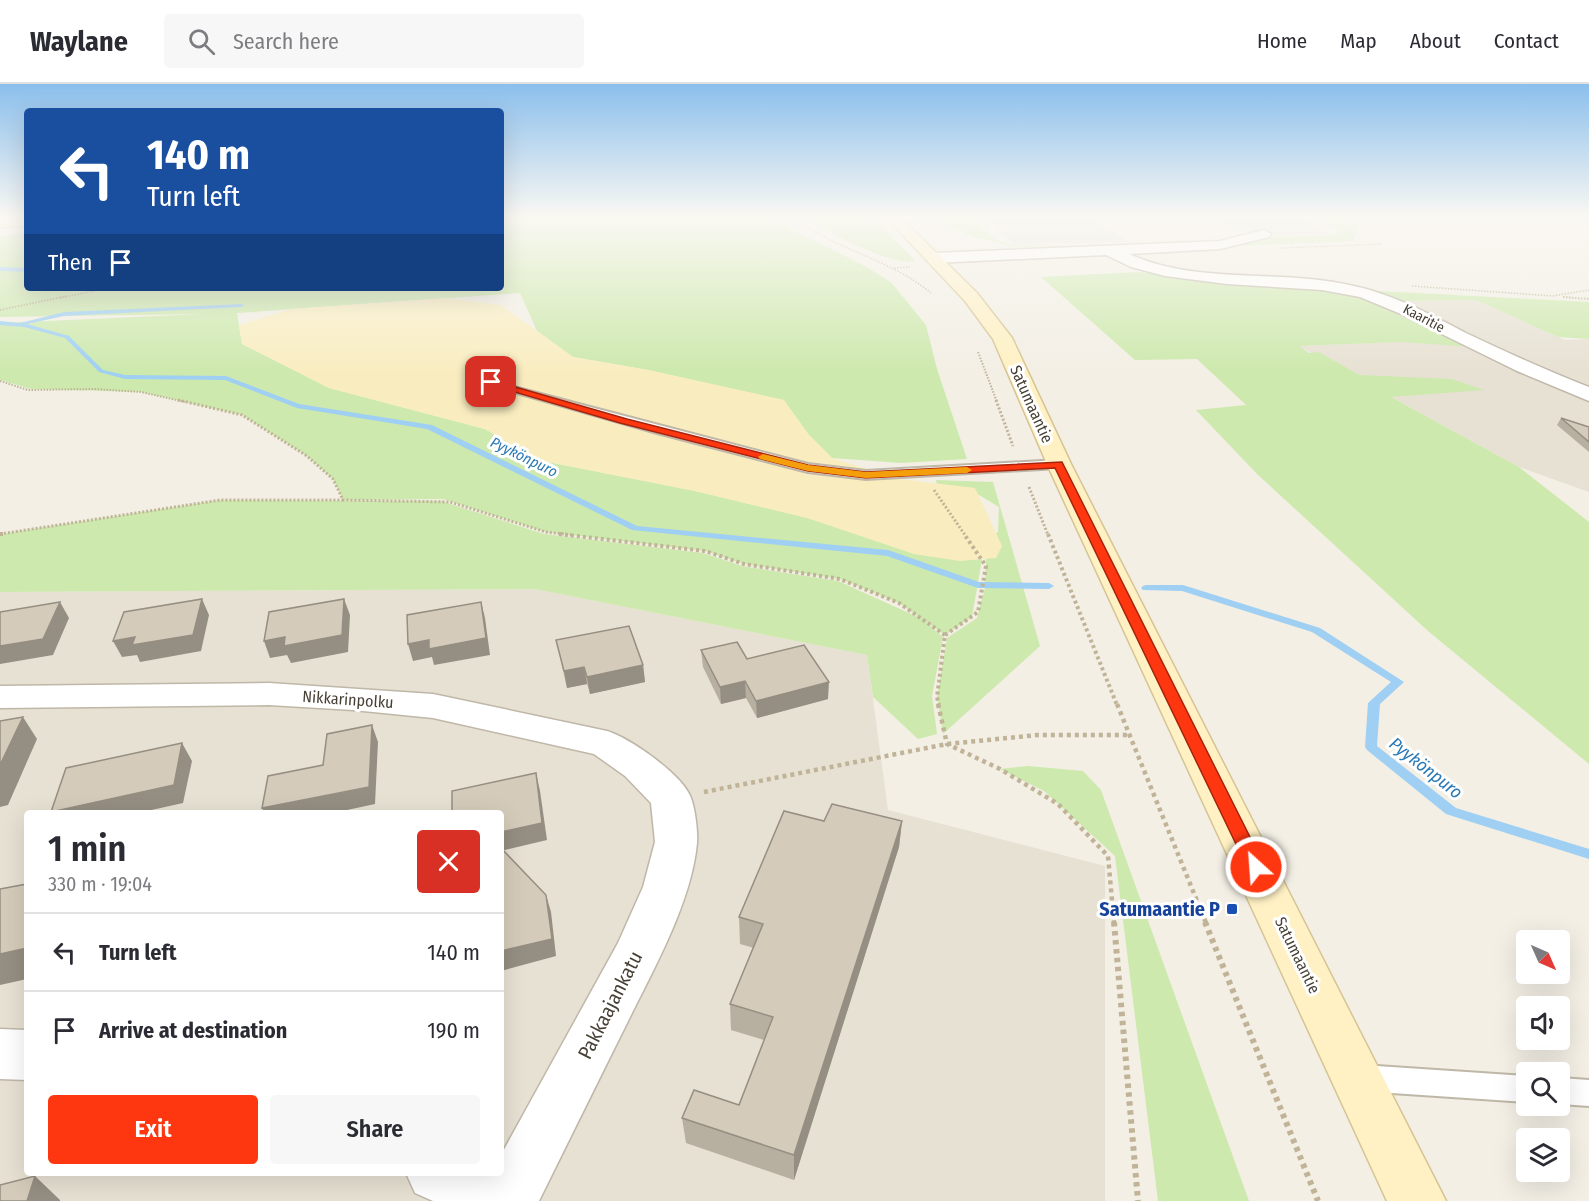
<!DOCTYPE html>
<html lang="en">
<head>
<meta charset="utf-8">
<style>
  :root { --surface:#fff; --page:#f7f7f7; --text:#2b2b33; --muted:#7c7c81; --line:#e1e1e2; --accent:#ff3711 }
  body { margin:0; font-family:"Fira Sans Condensed",sans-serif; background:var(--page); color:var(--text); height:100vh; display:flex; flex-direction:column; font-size:22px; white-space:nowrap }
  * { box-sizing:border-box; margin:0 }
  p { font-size:20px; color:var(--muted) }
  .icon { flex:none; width:33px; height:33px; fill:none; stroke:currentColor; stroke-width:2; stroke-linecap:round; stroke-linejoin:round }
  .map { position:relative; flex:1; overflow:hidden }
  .side { position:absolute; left:24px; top:726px; width:480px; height:366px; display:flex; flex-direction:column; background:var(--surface); border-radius:6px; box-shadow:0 6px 24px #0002 }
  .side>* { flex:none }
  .banner { position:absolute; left:24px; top:24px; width:480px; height:183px; border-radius:6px; box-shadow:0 6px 24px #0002; background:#1a4fa0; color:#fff; overflow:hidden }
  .needle { width:39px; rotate:135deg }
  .controls { position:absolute; left:1516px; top:846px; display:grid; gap:12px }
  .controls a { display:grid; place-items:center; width:54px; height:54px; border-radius:6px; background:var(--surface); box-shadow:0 6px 24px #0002; font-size:30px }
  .pin { position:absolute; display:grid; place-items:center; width:51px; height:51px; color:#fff; margin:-26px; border-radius:12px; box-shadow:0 3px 9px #0006 }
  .me { position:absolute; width:66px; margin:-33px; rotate:334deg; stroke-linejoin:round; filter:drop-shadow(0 0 4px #0008) }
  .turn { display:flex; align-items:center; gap:21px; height:126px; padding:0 24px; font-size:27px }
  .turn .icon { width:78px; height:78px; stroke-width:2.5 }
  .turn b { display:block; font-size:42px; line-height:51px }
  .then { display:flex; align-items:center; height:57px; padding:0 24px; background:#0003; gap:12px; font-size:22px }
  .round { display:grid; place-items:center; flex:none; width:63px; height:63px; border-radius:6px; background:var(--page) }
  .head { display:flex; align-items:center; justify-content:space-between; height:102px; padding:0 24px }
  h1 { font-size:36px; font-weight:600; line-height:45px }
  .action { display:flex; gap:12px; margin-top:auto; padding:12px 24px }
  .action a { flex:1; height:69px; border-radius:6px; background:var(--accent); color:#fff; font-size:24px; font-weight:600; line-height:69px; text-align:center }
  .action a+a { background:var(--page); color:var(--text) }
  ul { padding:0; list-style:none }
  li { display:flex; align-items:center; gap:18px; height:78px; padding:0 24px; border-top:2px solid var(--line) }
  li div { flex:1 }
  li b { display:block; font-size:22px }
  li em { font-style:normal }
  header { display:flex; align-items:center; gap:36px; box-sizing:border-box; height:84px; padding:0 30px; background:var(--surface); border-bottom:2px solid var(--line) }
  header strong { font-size:28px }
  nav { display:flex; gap:33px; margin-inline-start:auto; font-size:21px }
  .search { width:420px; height:54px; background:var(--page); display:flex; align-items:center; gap:15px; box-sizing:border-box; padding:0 21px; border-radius:6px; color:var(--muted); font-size:22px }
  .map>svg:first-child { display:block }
  .residential { fill:#e7e1d3; fill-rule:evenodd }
  .green { fill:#cde9ad }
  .sand { fill:#f9edc0 }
  .parking { fill:#e4e1de }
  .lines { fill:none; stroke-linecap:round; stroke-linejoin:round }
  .stream { fill:#9fcff2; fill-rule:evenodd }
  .lane-casing { stroke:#bfb7a8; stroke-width:4 }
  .street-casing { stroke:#bfb7a8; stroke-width:3 }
  .secondary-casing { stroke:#d5c494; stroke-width:3 }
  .path-far5 { stroke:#c1b398; stroke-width:1.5; stroke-dasharray:1.5 1.5; stroke-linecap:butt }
  .path-far4 { stroke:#c1b398; stroke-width:2; stroke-dasharray:1.5 1.5; stroke-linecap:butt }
  .path-far3 { stroke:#c1b398; stroke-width:3; stroke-dasharray:2 2; stroke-linecap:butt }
  .path-far2 { stroke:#c1b398; stroke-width:4; stroke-dasharray:3 3; stroke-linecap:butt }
  .path-far1 { stroke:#c1b398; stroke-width:4.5; stroke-dasharray:4 4; stroke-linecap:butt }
  .path { stroke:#c1b398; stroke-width:6; stroke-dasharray:4.5 4.5; stroke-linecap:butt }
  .lane { fill:#fff; fill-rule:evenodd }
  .street { fill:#fff; fill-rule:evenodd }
  .secondary { fill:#fff1c4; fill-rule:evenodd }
  .wall { fill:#b7afa0 }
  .shaded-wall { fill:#958e82 }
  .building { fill:#d5cbba; stroke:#958e82; stroke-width:1.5 }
  .route { fill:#ff3711; stroke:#a6240b; stroke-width:1.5 }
  .slow { fill:#f59e0b }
  .transit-dot { fill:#1a4fb4; stroke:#fff; stroke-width:2 }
  .labels { text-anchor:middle; stroke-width:6; stroke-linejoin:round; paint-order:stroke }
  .far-street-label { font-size:14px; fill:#463f35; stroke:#fff }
  .far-water-label { font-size:15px; font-style:italic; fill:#2b79b5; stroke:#fff }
  .street-label { font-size:16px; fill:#463f35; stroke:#fff }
  .water-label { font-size:18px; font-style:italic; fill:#2b79b5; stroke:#fff }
  .near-transit-label { font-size:20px; font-weight:bold; fill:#164399; stroke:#fff; text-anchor:end }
  .near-street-label { font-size:20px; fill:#463f35; stroke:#fff }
</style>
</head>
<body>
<header>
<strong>Waylane</strong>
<div class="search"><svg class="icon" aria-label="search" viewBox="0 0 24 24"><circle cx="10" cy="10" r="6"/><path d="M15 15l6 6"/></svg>Search here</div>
<nav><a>Home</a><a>Map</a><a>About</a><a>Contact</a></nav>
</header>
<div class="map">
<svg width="1589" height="1117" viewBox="0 0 1589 1117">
  <rect width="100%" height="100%" fill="#f3efe5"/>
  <!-- residential -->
  <g class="residential">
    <path d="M1476,216l89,40 24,-1v153l-70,-25 -221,-121 155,-6 -94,-38z"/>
    <path d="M535,505l332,66 21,155 217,56v335h-1105v-609zM27,729h474v360h-474z"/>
  </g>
  <!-- green -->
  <g class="green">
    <path d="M501,132h263l99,49 28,17 35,43 11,44 30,90 -66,4 -69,-5 -23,-23 -26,-35 -135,-30 -75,-13 -36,-26 -17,-38 -283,20 5,31 87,44 156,41 53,31 157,31 287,68 -10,58 -27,18 -21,-14 19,16 -11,59 5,38 -19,5 -45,-42 -6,-42 -332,-66 -535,3v-58l220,-34 221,1 103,33 159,19 39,13 96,15 82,37 -21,-15 -59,-24 -96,-15 -39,-13 -159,-19 -103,-33 -100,1 -10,-21 -26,-23 -65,-41 -101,-23 -110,-3 -31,-9v-57l202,-9 -202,3v-80l27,-5v56h474z"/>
    <path d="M805,132h67l43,45c-21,6 -92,-30 -110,-45z"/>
    <path d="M915,132h55l25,23 16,6 59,1h-59l-37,-9 -38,-16z"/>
    <path d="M1307,132h39l13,11 -6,14 -121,5 42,-9 63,-2 1,-5z"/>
    <path d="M1138,188l184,18 34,6 115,51 -69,-5 -103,4 10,7 10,-1 40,23 93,4 32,11 -93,7 128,70 70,55v242l-161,-133 -171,-157 -61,-64 50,-5 -49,-46 -62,1 -94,-83z"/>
    <path d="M1379,207l210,11v37l-31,-2 -82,-37 -76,1 -21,-8z"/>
    <path d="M936,396l57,2 47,164 -97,88 -6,-37 10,-59 30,-20 8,-30 1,-29 -10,-12 22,-15 1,-25 -20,-12 -41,-5z"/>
    <path d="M1028,682l55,5 18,19 148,411h-91l-43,-345 -71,-65 -44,-22z"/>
  </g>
  <!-- sand -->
  <path class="sand" d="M446,214l55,7 72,52 75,13 136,30 25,35 23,23 67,21 76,9 27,58 -6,12 -36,3 -46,-7 -107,-36 -112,-27 -157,-31 -53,-31 -156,-41 -87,-44 -3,-19 52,-16z"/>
  <!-- parking -->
  <g class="parking">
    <path d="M983,132h105l40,26 -115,2z"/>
    <path d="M1208,132h91l30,18 -55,2 -34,-5z"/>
  </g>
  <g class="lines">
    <!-- stream -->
    <g class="stream">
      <path d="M1579,132h5l5,2v3z"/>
      <path d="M0,183l27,1v4l-27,-1z"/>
      <path d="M243,220v2l-2,1 -177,9 -37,8 42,12 34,34 22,5 101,1 73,28 133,21 205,101 251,24 91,32 70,1 5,3 -5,3 -71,-1 -91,-32 -255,-26 -205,-101 -130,-21 -72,-28 -100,-1 -26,-7 -34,-34 -41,-11 -24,-2v-4l20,2 44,-11z"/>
      <path d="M1146,501h37l137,43 84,54 -24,22 -3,42 79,62 133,41v10l-143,-45 -79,-64 -2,-3 3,-44 23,-21 -79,-50 -130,-41 -39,-1 -2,-2 2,-2z"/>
    </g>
    <defs>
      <g id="lane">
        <path d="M472,292l336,88 58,7 193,-11 6,4 -6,4 -193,11 -58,-7 -151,-39 -185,-53z"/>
        <path d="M1362,981l165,11v26l-165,-11 -9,-4 -4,-9 4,-9z"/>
        <path d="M1560,994l29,2v26l-29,-2z"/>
      </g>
      <g id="street">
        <path d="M1264,146l7,4 -2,3 -49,12 -91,5c71,32 152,14 225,32 41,9 77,29 114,48 40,19 80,37 121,53v14l-72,-30 -116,-57 -41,-17 -38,-7 -95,-6 -62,-8 -34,-9 -25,-12 -172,8 -8,-5 8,-5 286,-12z"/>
        <path d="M269,599l164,11 174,37c23,7 76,44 84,67 4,11 7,33 6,45 -5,56 -40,120 -65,170 -31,62 -62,125 -93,188h-106l-18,-8 -9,-20h95v-18l117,-212 25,-56 12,-45 -4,-39 -26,-27 -31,-22 -161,-36 -80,-8 -84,-5 -269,3v-22z"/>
        <path d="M0,945l27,1v50l-27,-1z"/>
      </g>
      <g id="secondary">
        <path d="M885,132h14l78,77 35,45 59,126 375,737h-59l-340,-737 -54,-125 -28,-38z"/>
        <path d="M27,134v8l-27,1v-8z"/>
      </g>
    </defs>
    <!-- lane casing -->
    <use href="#lane" class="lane-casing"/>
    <!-- street casing -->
    <use href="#street" class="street-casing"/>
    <!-- secondary casing -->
    <use href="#secondary" class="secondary-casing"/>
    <!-- path-far5 -->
    <g class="path-far5">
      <path d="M791,132c43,34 98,42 140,77"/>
      <path d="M501,134l64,-2"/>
      <path d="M1281,164l101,-4"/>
      <path d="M894,184l16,-1"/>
      <path d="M1412,202l141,10 36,-6"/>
      <path d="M1563,213l12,1"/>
      <path d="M60,214l49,-10"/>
    </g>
    <!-- path-far4 -->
    <g class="path-far4">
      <path d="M1563,213l26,2"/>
      <path d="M0,226l67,-14"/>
      <path d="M978,268l19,50"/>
      <path d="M0,297l28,9 67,-1 46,3 44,10"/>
    </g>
    <!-- path-far3 -->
    <g class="path-far3">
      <path d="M178,316l64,15 65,41 26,23 10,21 107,2 96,30 26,3"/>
      <path d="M996,316l17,46"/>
      <path d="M1029,403l19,48"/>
      <path d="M934,406l31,45"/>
      <path d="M0,450l220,-34h123"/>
    </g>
    <!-- path-far2 -->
    <g class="path-far2">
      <path d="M0,450h3"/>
      <path d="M559,450l146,17 39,13 96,15 59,24 46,32 -8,62 2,8"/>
      <path d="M1048,450l69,171"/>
      <path d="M945,551l33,-23 8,-46 -22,-32"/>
    </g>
    <!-- path-far1 -->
    <g class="path-far1">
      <path d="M938,620l9,40 53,25 58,35 50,52 6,67"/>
      <path d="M1117,620l89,219"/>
      <path d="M704,708l243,-48 91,-9h92"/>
    </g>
    <!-- path -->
    <g class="path">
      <path d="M1114,838l24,279"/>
      <path d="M1205,838l113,279"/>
    </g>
    <!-- lane -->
    <use href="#lane" class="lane"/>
    <!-- street -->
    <use href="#street" class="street"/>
    <!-- secondary -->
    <use href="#secondary" class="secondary"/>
  </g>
  <!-- wall -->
  <g class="wall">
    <path d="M1561,334l28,9v25l-32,-27z"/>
    <path d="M556,556l87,25 2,17 -55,12 -3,-10 -20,4z"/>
    <path d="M701,566l46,9 81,40 -71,19 -11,-20 -25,6 -18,-37z"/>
    <path d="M824,737h78l-3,26 -105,333 -108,-37 -4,-25 57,-13 25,-65 -33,-10 -1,-26 24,-56 -14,-4 -1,-27z"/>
  </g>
  <!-- shaded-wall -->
  <g class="shaded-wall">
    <path d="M202,515l7,16 -8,36 -61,11 -3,-7 -15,2 -9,-16 22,-4z"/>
    <path d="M344,515l6,16 -2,37 -57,11 -4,-8 -17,3 -6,-17z"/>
    <path d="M60,518l9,16 -16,37 -53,9v-18z"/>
    <path d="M481,518l4,16 5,37 -56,10 -2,-8 -19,4 -5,-17 21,-4z"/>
    <path d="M643,581l2,17 -55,12 -3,-17z"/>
    <path d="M584,583l3,17 -20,4 -3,-17z"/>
    <path d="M745,597l1,17 -25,6 -1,-17z"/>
    <path d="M829,598l-1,17 -71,19 -1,-17z"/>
    <path d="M23,633l14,22 -29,66 -8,2v-42z"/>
    <path d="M372,641l6,17 -3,62 -42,9h-69l-2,-5 107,-21z"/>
    <path d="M182,659l10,18 -9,42 -45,10h-87v-1z"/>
    <path d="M536,689l4,18 7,49 -46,11v-19z"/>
    <path d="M902,737l-3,26 -105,333v-25z"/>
    <path d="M546,811l5,17 5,44 -55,15v-20z"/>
    <path d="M27,864v31l-27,6v-31z"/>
    <path d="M35,1092l25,24v1h-33z"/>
  </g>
  <!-- building -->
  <g class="building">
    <path d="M1561,334l28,9v15z"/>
    <path d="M202,515l-9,36 -61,10 3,-8 -22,4 11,-29z"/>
    <path d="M344,515l-2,36 -58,11 1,-9 -21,4 5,-29z"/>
    <path d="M60,518l-17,37 -43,7v-34z"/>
    <path d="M481,518l5,36 -57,11v-9l-21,4 -1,-29z"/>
    <path d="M629,542l14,39 -56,12 -3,-10 -20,4 -8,-31z"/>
    <path d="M737,558l10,17 57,-14 25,37 -73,19 -11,-20 -25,6 -19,-37z"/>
    <path d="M23,633l-23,48v-44z"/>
    <path d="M372,641l-3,62 -107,21 6,-32 55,-11 4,-31z"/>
    <path d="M182,659l-8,42 -123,27 15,-44z"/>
    <path d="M536,689l6,50 -41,9v-19h-49v-22z"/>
    <path d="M832,720l70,17 -108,334 -112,-37 12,-28 45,15 34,-88 -43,-13 33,-80 -24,-7 45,-106 40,10z"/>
    <path d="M501,764l45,47 6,44 -51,12z"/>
    <path d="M27,800v64l-27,6v-65z"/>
    <path d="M35,1092l-8,25h-27v-16z"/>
  </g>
  <!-- sky -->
  <linearGradient id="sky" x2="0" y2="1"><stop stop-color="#8bbfec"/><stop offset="0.46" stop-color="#faf8f3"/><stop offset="1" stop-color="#faf8f3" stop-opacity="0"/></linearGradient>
  <rect width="1589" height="288" fill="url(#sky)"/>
  <!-- route -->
  <path class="route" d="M491,296l136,39 181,46 58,7 196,-10 203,405 -3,5h-12l-3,-5 -192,-399 -189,10 -58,-7 -188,-48 -132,-39z"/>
  <!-- slow -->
  <path class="slow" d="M763,370l45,11 58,7 101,-5 5,3 -5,3 -101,5 -58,-7 -48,-12 -2,-2z"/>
  <!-- markers -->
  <rect class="transit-dot" x="1226" y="819" width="12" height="12" rx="3"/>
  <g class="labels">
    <!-- far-street labels -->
    <g class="far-street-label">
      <text transform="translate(1424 234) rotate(28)" y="5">Kaaritie</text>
    </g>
    <!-- far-water labels -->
    <g class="far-water-label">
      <text transform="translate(524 373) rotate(26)" y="5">Pyykönpuro</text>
    </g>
    <!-- street labels -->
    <g class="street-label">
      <text transform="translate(1032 320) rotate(66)" y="6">Satumaantie</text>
      <text transform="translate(348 615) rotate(4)" y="6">Nikkarinpolku</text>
      <text transform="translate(1298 871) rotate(64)" y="6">Satumaantie</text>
    </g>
    <!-- water labels -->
    <g class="water-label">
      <text transform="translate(1426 684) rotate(38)" y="6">Pyykönpuro</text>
    </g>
    <!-- near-transit labels -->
    <g class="near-transit-label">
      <text x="1220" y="832">Satumaantie P</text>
    </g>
    <!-- near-street labels -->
    <g class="near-street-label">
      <text transform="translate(610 921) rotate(-63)" y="7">Pakkaajankatu</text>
    </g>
  </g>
</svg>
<div class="controls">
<a><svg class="needle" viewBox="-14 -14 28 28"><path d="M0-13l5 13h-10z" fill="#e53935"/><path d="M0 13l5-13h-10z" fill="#7c7c81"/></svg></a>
<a><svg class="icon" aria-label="sound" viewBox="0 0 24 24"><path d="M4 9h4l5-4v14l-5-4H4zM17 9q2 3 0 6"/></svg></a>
<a><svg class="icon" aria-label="search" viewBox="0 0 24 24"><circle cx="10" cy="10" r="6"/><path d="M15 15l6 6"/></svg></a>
<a><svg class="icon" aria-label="layers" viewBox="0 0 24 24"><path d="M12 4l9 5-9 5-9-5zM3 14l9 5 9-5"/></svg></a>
</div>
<div class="pin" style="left:491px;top:298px;background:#d93025"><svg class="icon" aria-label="arrive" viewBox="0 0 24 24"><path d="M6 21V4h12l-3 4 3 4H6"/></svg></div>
<svg class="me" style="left:1256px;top:783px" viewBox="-20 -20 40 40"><circle r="17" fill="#ff3711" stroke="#fff" stroke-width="3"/><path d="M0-11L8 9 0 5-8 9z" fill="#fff"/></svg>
<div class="banner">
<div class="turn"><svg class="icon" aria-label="left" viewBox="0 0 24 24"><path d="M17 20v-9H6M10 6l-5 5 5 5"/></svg><div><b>140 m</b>Turn left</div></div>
<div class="then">Then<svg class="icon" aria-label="arrive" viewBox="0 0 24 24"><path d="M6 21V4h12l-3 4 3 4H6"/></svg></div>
</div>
<section class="side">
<div class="head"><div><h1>1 min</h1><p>330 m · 19:04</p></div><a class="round" style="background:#d93025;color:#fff"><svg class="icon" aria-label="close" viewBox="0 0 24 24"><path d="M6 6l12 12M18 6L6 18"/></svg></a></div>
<ul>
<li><svg class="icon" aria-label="left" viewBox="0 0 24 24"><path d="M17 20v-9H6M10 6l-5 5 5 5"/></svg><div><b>Turn left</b></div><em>140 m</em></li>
<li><svg class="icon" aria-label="arrive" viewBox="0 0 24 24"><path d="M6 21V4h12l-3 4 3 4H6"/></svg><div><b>Arrive at destination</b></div><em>190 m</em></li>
</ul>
<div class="action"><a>Exit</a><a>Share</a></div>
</section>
</div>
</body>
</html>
